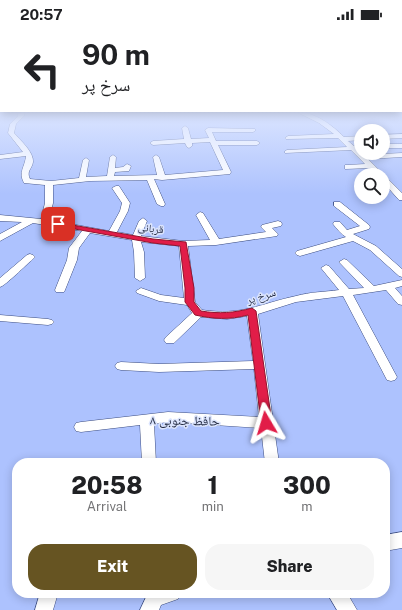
<!DOCTYPE html>
<html lang="en">
<head>
<meta charset="utf-8">
<style>
  :root { --surface:#fff; --page:#f6f6f6; --text:#202124; --muted:#757577; --accent:#665422 }
  body { margin:0; font-family:"Public Sans","Noto Naskh Arabic",sans-serif; background:var(--page); color:var(--text); height:100vh; display:flex; flex-direction:column; font-size:15px; white-space:nowrap }
  * { box-sizing:border-box; margin:0 }
  p { font-size:13px; color:var(--muted) }
  .icon { flex:none; width:22px; height:22px; fill:none; stroke:currentColor; stroke-width:2; stroke-linecap:round; stroke-linejoin:round }
  .map { position:relative; flex:1; overflow:hidden }
  .sheet { position:absolute; left:12px; top:430px; width:378px; height:140px; display:flex; flex-direction:column; background:var(--surface); border-radius:16px; box-shadow:0 2px 10px #0003 }
  .sheet>* { flex:none }
  .guide { position:absolute; left:0px; top:0px; width:402px; height:84px; box-shadow:0 2px 10px #0003; background:#fff; color:var(--text); overflow:hidden }
  .tools { position:absolute; left:354px; top:96px; display:grid; gap:8px }
  .tools a { display:grid; place-items:center; width:36px; height:36px; border-radius:50%; background:var(--surface); box-shadow:0 2px 10px #0003; font-size:20px }
  .pin { position:absolute; display:grid; place-items:center; width:34px; height:34px; color:#fff; margin:-17px; border-radius:8px; box-shadow:0 2px 6px #0006 }
  .me { position:absolute; width:44px; margin:-22px; rotate:353deg; stroke-linejoin:round; filter:drop-shadow(0 0 3px #0008) }
  .turn { display:flex; align-items:center; gap:14px; height:84px; padding:0 16px; font-size:18px }
  .turn .icon { width:52px; height:52px; stroke-width:2.5 }
  .turn b { display:block; font-size:28px; line-height:34px }
  .eta { display:flex; justify-content:space-evenly; align-items:center; height:68px; text-align:center }
  .eta b { font-size:24px; font-weight:800; line-height:28px }
  .button { display:flex; gap:8px; margin-top:auto; padding:8px 16px }
  .button a { flex:1; height:46px; border-radius:16px; background:var(--accent); color:#fff; font-size:16px; font-weight:800; line-height:46px; text-align:center }
  .button a+a { background:var(--page); color:var(--text) }
  .status { display:flex; justify-content:space-between; align-items:center; height:28px; padding:0 20px; background:var(--surface); direction:ltr }
  .status svg { height:11px; fill:currentColor }
  .map>svg:first-child { display:block }
  .lines { fill:none; stroke-linecap:round; stroke-linejoin:round }
  .street-casing { stroke:#3c4d81; stroke-width:1 }
  .street { fill:#fff; fill-rule:evenodd }
  .route { fill:#e11d48; stroke:#92132f }
  .labels { text-anchor:middle; stroke-width:3; stroke-linejoin:round; paint-order:stroke }
  .street-label { font-size:11px; fill:#262e46; stroke:#dbe4fd }
  .near-street-label { font-size:13px; fill:#262e46; stroke:#dbe4fd }
</style>
</head>
<body>
<div class="status"><b>20:57</b><svg viewBox="0 0 49 12"><path d="M0 12V9h3v3zM5 12V6h3v6zM10 12V3h3v9zM15 12V0h3v12zM26 1h20v11H26zM47 4h2v5h-2z"/></svg></div>
<div class="map">
<svg width="402" height="582" viewBox="0 0 402 582">
  <rect width="100%" height="100%" fill="#adc2fe"/>
  <g class="lines">
    <defs>
      <g id="street">
        <path d="M18,84h6v4l-8,8 -2,9c6,7 20,19 19,29 -1,7 -7,9 -3,17l21,2 28,-3 4,-18 3,-2 3,2 -3,17 21,-1 3,-19 3,-2 3,2 -1,11 8,-1 4,-3 4,2 -2,5 -14,1 -1,4 43,-1 -4,-18 3,-2 3,2 6,18 58,-5 -13,-28 -18,1v3l-3,2 -2,-1 -2,-4 -32,2 -3,-2 3,-2 31,-2 -2,-11 3,-2 3,2 3,11 18,-1 -4,-8 3,-2 47,1v2l-2,1h-41l4,9h41l3,2 -3,2h-39l13,27 -1,2 -68,6 -8,-1 11,25 -1,2h-3l-4,-2 -10,-24 -57,1 -37,4v18l-4,17 60,11 11,-20 2,-8 -10,-15 4,-2h3l11,17 -2,8 -11,21 16,3 6,-14 4,-3 4,3 -6,15 42,5 27,-1 -14,-25 4,-3 3,1 16,26 47,-7 -5,-5 1,-2 16,-4 3,1 1,2 -1,2 -9,2 6,6 -1,2 -61,9 -28,1 7,56 7,8c40,6 57,-6 94,-14 14,-4 29,-4 43,-6l-18,-22 5,-3 3,1 20,23 15,-1 -25,-26 5,-3 3,1 27,26 28,-6v6l-7,2 7,8v9l-4,-1 -12,-14 -33,5 44,82 -2,3 -4,1 -4,-1 -44,-84 -47,6 -38,12 21,149h-14l-4,-35 -93,-6 -14,2 2,39h-14l-2,-38 -59,7 -5,-1 -2,-4 2,-4 5,-1 87,-10 91,5 -5,-48 -95,3 -38,-2 -4,-1 -2,-3 2,-3 4,-1 38,2 94,-3 -6,-45 -20,3 -26,-2 -27,26h-8l-2,-3 2,-3 26,-24 -5,-8 -28,-4 -22,-8 -1,-2 5,-3 20,7 23,3 -5,-52 -38,-4 3,10 1,26 -5,3 -5,-3 -1,-26 -2,-12 -42,-7 -11,15 -2,12 -12,30 -1,2h-8l-1,-2 12,-30 2,-12 13,-17 -49,-8 -33,18v-7l22,-12 -22,-1v-6l41,4 4,-16v-18l-21,-2c-6,-11 1,-16 2,-27l-26,3v-4l23,-3 -15,-19 2,-9 8,-8z"/>
        <path d="M297,84c18,0 35,13 47,25l17,-1v4l-13,1 6,5 4,1 1,1 -1,2 5,5 39,-2v4l-34,2 34,34v7h-3l-16,-18v-7h-6l-7,-7 -25,1v-4h3l17,-1 -14,-14 -66,3v-2l2,-1 60,-3 -9,-9 -52,1 -1,-1 3,-2 46,-2 -15,-11z"/>
        <path d="M402,106v4l-19,1v-4z"/>
        <rect x="383" y="116" width="19" height="4"/>
        <path d="M334,174h6l29,23 1,2 -1,2 -16,5 23,12 26,23v8l-3,-1 -29,-26 -17,-9 -53,15 -3,-1 -2,-2 2,-2 49,-14c-5,-3 -9,-8 -13,-13l1,-2h6l7,8 13,-4 -26,-20z"/>
        <path d="M30,226l3,1 2,2 -2,2c-6,5 -28,27 -33,28v-9l27,-23z"/>
        <path d="M0,287l48,4 4,1 2,2 -2,2 -4,1 -48,-4z"/>
        <path d="M402,504v16l-17,3v-16z"/>
        <path d="M40,565h18l-5,17h-18z"/>
        <path d="M148,565h33l-3,6 -17,6 -2,5h-19z"/>
        <path d="M327,565h20l10,17h-20z"/>
      </g>
    </defs>
    <!-- street casing -->
    <use href="#street" class="street-casing"/>
    <!-- street -->
    <use href="#street" class="street"/>
  </g>
  <!-- sky -->
  <linearGradient id="sky" x2="0" y2="1"><stop stop-color="#7db6c2"/><stop offset="0.51" stop-color="#dae4ff"/><stop offset="1" stop-color="#dae4ff" stop-opacity="0"/></linearGradient>
  <rect width="402" height="166" fill="url(#sky)"/>
  <!-- route -->
  <path class="route" d="M55,194l98,17 33,3 8,46v14l7,9c18,3 33,2 51,-3l4,3 16,112 -2,3 -4,1 -4,-1 -1,-3 -13,-108c-18,5 -35,4 -53,0l-10,-13v-14l-5,-42 -27,-3 -95,-17h-3z"/>
  <g class="labels">
    <!-- street labels -->
    <g class="street-label">
      <text transform="translate(151 200) rotate(8)" y="4">قربانی</text>
      <text transform="translate(261 268) rotate(-17)" y="4">سرخ پر</text>
    </g>
    <!-- near-street labels -->
    <g class="near-street-label">
      <text transform="translate(185 392) rotate(1)" y="5">حافظ جنوبی ۸</text>
    </g>
  </g>
</svg>
<div class="tools">
<a><svg class="icon" aria-label="sound" viewBox="0 0 24 24"><path d="M4 9h4l5-4v14l-5-4H4zM17 9q2 3 0 6"/></svg></a>
<a><svg class="icon" aria-label="search" viewBox="0 0 24 24"><circle cx="10" cy="10" r="6"/><path d="M15 15l6 6"/></svg></a>
</div>
<div class="pin" style="left:58px;top:196px;background:#d93025"><svg class="icon" aria-label="arrive" viewBox="0 0 24 24"><path d="M6 21V4h12l-3 4 3 4H6"/></svg></div>
<svg class="me" style="left:266px;top:395px" viewBox="-20 -20 40 40"><path d="M0-17L14 15 0 8-14 15z" fill="#e11d48" stroke="#fff" stroke-width="4"/></svg>
<div class="guide">
<div class="turn"><svg class="icon" aria-label="left" viewBox="0 0 24 24"><path d="M17 20v-9H6M10 6l-5 5 5 5"/></svg><div><b>90 m</b>سرخ پر</div></div>
</div>
<section class="sheet">
<div class="eta">
<div><b>20:58</b><p>Arrival</p></div>
<div><b>1</b><p>min</p></div>
<div><b>300</b><p>m</p></div>
</div>
<div class="button"><a>Exit</a><a>Share</a></div>
</section>
</div>
</body>
</html>
